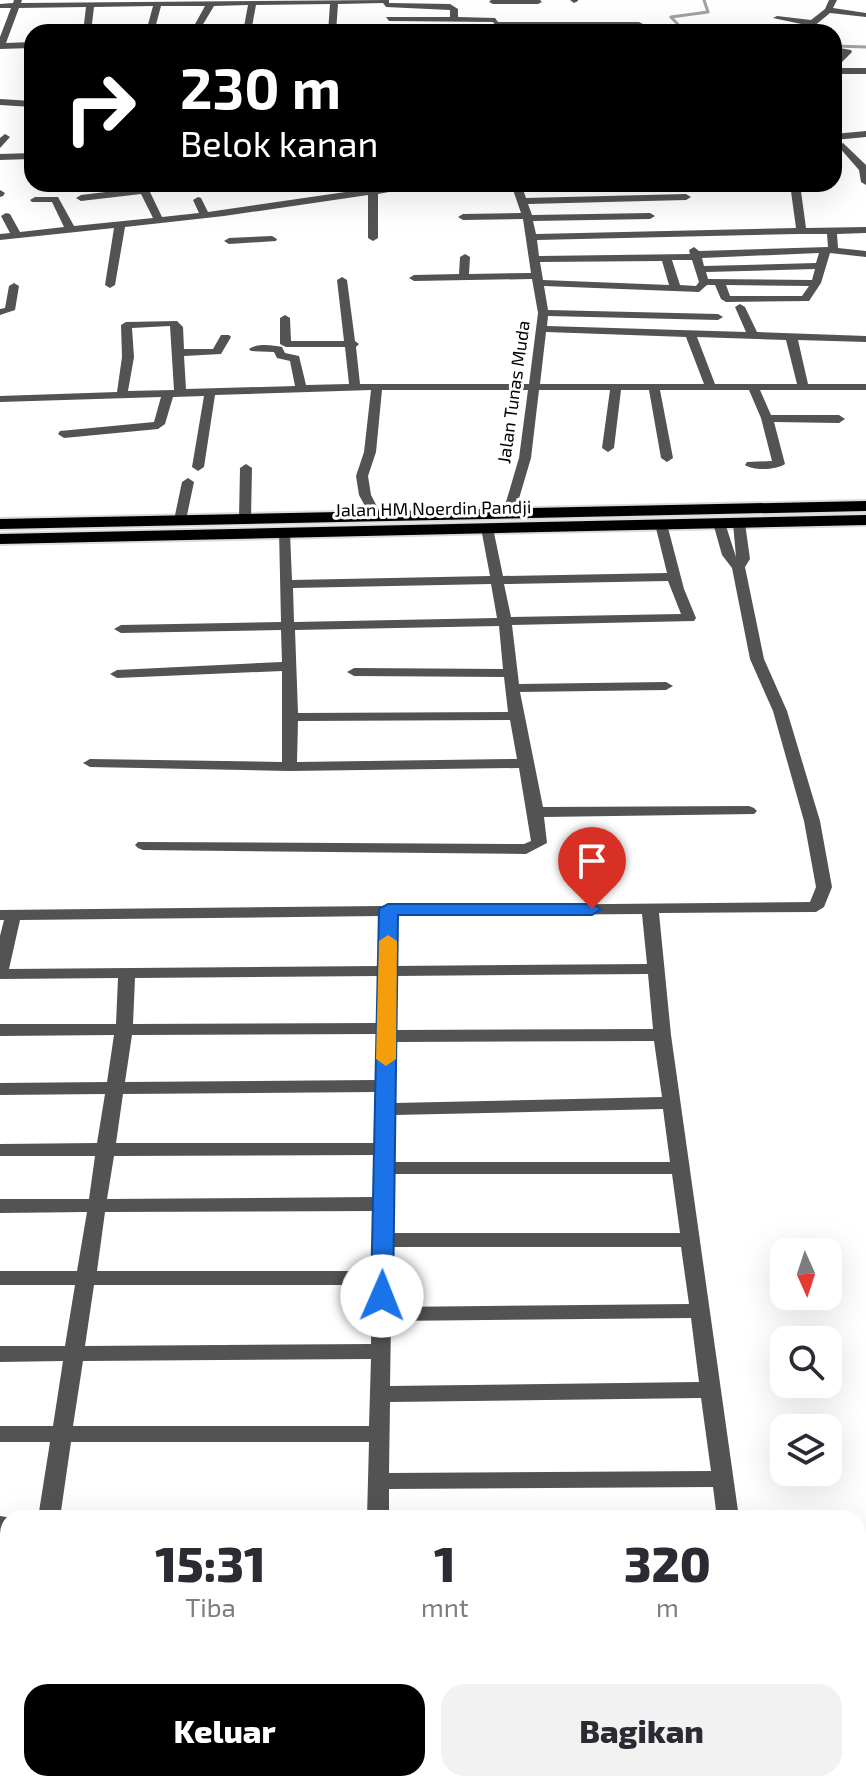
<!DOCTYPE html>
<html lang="id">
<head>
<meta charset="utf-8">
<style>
  :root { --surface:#fff; --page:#f2f2f3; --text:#2b2b33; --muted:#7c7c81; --accent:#000 }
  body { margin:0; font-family:"Exo 2",sans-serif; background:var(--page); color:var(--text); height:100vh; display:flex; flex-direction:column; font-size:30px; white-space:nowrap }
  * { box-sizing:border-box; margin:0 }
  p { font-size:26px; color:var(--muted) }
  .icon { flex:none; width:44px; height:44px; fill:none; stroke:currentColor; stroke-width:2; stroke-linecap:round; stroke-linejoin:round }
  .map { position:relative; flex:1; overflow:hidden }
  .panel { position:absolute; left:0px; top:1510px; width:866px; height:282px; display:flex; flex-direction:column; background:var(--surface); border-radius:24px 24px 0 0; box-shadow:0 8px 32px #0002 }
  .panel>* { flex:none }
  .guide { position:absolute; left:24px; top:24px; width:818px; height:168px; border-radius:24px; box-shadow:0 8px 32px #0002; background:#000; color:#fff; overflow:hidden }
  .needle { width:52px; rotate:177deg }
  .fabs { position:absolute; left:770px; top:1238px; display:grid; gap:16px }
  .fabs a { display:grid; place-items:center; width:72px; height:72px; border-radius:16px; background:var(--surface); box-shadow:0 8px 32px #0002; font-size:40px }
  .pin { position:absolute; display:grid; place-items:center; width:68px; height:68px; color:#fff; margin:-82px -34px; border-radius:50% 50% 50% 0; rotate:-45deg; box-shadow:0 0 8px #0007 }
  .pin .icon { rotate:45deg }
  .me { position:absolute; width:88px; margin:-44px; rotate:1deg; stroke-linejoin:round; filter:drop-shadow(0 0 6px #0008) }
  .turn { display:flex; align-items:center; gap:28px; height:168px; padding:0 24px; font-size:36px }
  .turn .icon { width:104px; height:104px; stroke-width:2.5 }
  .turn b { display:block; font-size:56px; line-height:68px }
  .eta { display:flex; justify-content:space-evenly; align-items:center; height:136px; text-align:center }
  .eta b { font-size:48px; font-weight:800; line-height:56px }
  .primary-button { display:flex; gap:16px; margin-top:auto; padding:16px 24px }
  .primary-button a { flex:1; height:92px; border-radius:24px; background:var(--accent); color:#fff; font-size:32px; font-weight:800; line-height:92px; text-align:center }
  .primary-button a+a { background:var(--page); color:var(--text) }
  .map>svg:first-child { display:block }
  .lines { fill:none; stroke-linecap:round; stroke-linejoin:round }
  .stream { stroke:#a1a1a1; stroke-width:3 }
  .primary-casing { stroke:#dbdbdb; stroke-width:4 }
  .street { fill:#535353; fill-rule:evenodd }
  .primary { fill:#000; fill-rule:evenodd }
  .route { fill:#1a73e8; stroke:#114b97; stroke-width:2 }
  .slow { fill:#f59e0b }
  .labels { text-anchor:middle; stroke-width:6; stroke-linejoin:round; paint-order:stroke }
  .far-street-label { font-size:18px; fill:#000; stroke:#fff }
</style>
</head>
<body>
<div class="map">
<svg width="866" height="1791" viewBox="0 0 866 1791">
  <rect width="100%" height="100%" fill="#fff"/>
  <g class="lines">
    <!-- stream -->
    <g class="stream">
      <path d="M685,32l-14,-15 37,-5 -4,-12"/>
      <path d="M834,46l32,1"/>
    </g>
    <defs>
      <g id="primary">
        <path d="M866,501v10l-866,18v-10z"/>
        <path d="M866,515v10l-866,19v-10z"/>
      </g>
    </defs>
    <!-- primary casing -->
    <use href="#primary" class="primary-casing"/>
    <!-- street -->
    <g class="street">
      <path d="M14,0h8l-1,3 368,-3v3l61,1 8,5v8l37,1 3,4h141l4,2 -4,2h-143l-3,-4 -104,-1 -3,-4h64v-7l-64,-3 -3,-4 -45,1 -2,28h-8l2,-28 -74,1 -5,27h-8l5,-27 -34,1 -12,20 -4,2 -4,-2 11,-20h-44l-7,26h-8l7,-26 -59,1 -3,25h-8l3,-25 -67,1 -13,35 26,-1v6l-32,1v-12l11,-29h-11v-4l13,-1z"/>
      <path d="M491,0h49l2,2 -4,2h-45l-4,-2z"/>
      <path d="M570,0h8v1l-4,2z"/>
      <path d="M829,0h8l-4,8 33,5v4l-36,-4 -23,19h-9l8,-7 -33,-7 4,-2 34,4 14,-11z"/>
      <path d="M834,47l17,3 1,2 -10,10h-6l-1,-2 6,-6 -7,-1z"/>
      <rect x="834" y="68" width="32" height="6"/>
      <path d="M30,82h2v6l-6,-3z"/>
      <path d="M0,99l32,2v6l-32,-2z"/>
      <path d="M866,131v6l-32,3v-6z"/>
      <path d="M5,134l5,3 -10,11v-10z"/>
      <path d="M843,143l23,22v20l-5,-3 -2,-12 -21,-24z"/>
      <path d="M32,153v6l-32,1v-6z"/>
      <path d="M136,184h10l1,3 52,-3 -5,3 -44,5 12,25 37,-4 -6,-13 5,-3 3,1 7,14 165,-24 60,-4 -55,10v44l-5,3 -5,-3v-43l-144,21 -99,11 -10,58 -5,3 -5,-3 9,-57 -114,12v-6l10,-1 -9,-17 5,-3 4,1 10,18 44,-5 -12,-25h-20l-2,-2 5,-3h23l16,29 79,-8 -12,-24 -60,7 -5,-3 5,-3 57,-7z"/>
      <path d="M511,184h10l5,14 160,-4 5,3 -5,3 -158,4 4,11 118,-2 5,3 -5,3 -117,2 3,13 260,-6 -6,-44h10l6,44 60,-1v6l-29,1 1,14 28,3v6l-36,-4 -9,30 -12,18 -83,1 -5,-3 -6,-14h-8l-8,7 -155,-6 4,24 170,4 5,3 -5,3 -170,-4 -1,10 199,6 -11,-25 5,-3 5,3 12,25 109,4v6l-68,-2 10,44h58v6h-106l11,25h68l6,4 -6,4 -65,-1 11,42c-9,6 -31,7 -40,1l2,-3 25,-1 -11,-43 -12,-28h-89l13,68 -6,4 -6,-4 -12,-68h-28l-7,58 -6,4 -6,-4 8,-58h-71l-8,68 -16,54 -6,4 -6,-4 16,-54 9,-68h-146l-6,62 -8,24 3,19 11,21 -6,4 -4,-1 -13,-24 -3,-19 8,-24 7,-62 -156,5 -11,72 -6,4 -6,-4 12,-71 -31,1 -8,27 -7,5 -94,9 -6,-4 2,-3 94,-9 7,-25 -161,5v-6l117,-4 5,-35 -1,-32 5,-3 51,-1 6,6 1,22h29l8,-14h8l2,2 -10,17 -37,2 2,33 109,-3 -5,-25 -13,-3 -3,-6 -23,-1 -2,-2c8,-6 24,-4 33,-2l3,6 14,3 7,29 43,-1 -4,-37h-59l-6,-3v-26l5,-3 5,3 1,23h53l-7,-61 5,-3 5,3 8,61 4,3 -3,3 4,37h169l9,-71 -6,-34 -118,2 -5,-3 5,-3 45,-1 1,-17 5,-3 5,3 -1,17 62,-1 -8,-54 -60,1 -5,-3 5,-3 58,-1zM798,234h29l1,13 -129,4 -5,-4 -5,3 1,4 -151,2 -2,-16zM819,253l-3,10 -112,3 -2,-8zM672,260h20l7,22 -3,4 -16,-1zM662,261l7,24 -126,-5 -3,-18zM815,269l-3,11 -104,-1 -2,-7zM726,285l83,1 -7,10h-72zM170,326l4,64 -46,1 6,-34 -2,-29zM546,332l140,5 18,47h-164zM697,337l89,3 11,44h-82z"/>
      <path d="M0,190l5,3 -2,3 -3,1z"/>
      <path d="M272,236l5,3 -1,2 -47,3 -5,-3 5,-3z"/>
      <path d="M14,283l5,3 -4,24 -15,5v-6l5,-1 4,-22z"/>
      <path d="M246,464l6,4 -1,50 -6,4 -6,-4 1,-50z"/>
      <path d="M188,478l6,4 -8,38 -6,4 -6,-4 8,-38z"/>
      <path d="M719,519l6,4 11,34 -3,-34 6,-4 6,4 5,36 -5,8 19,92 23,52 33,110 12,66 -8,20 -8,5 -157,1 12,122 68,483h-22l-4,-31 -324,2v29h-22l2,-76h-298l-11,76h-22l12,-76h-50v-16h53l10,-65 -63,1v-16h65l10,-61h-75v-14h77l10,-59 -87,1v-14h89l6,-43h-95v-12l97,-1 8,-49 -105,1v-12l107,-1 7,-47 -114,1v-12h116l2,-46 -118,1v-43l4,-16h-4v-10l382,-4 6,-2 6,2 416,-4 6,-15 -12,-66 -31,-110 -23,-52 -18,-91 -10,-13 -9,-32zM642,914l5,50 -252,2 1,-50zM380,916l-1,50 -370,3 11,-49zM648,974l5,55 -258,1v-54zM379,976l-1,47 -245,1 2,-46zM377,1034l-1,46 -251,2 7,-47zM654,1041l8,56 -268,6v-61zM376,1092l-1,51h-259l7,-49zM663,1109l7,53h-277l1,-47zM375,1155l-1,42 -267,2 7,-43zM393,1174h279l8,59h-288zM374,1211l-2,60h-275l8,-59zM392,1247h289l8,57 -298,3zM94,1285h278l-1,59 -286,2zM691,1318l8,64 -309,4 1,-65zM371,1359l-2,67h-296l10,-65zM701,1398l10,73 -322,2 1,-71z"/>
      <path d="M661,520l6,4 17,65 12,29 -2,3 -182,4 7,59 147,-2 7,4 -7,4 -146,2 23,115 206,-1 5,2 3,3 -3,3 -210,3 3,26 -21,11 -383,-4 -5,-2 -3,-3 3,-3 386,2 7,-3 -12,-73 -230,3 -199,-4 -7,-4 7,-4 192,3v-91l-165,7 -7,-4 7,-4 165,-8 -1,-32 -160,3 -7,-4 7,-4 160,-3 -2,-92 5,-1 6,4 2,47 198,-4 -9,-48 6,-4 6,4 10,48 164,-3 -12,-49zM668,581l13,33 -170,3 -7,-33zM491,584l6,34 -203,4 -1,-34zM499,626l4,43 -149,-1 -7,4 7,4 150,1 4,35 -210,1 -3,-83zM510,720l7,39 -220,3 1,-41z"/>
      <path d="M0,1516l13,2h-5v16h-8z"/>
      <path d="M8,1774v10h13l-1,7h-20v-13z"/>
      <path d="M366,1784h24l1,7h-24z"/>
      <path d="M743,1784h24l1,7h-24z"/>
    </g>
    <!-- primary -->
    <use href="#primary" class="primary"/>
  </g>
  <!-- route -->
  <path class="route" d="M388,904h204l9,5 -9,6h-194l-5,381 -11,8 -11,-8 8,-387z"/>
  <!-- slow -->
  <path class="slow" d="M388,935l9,6 -1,118 -10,7 -10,-7 3,-118z"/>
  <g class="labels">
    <!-- far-street labels -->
    <g class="far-street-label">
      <text transform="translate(514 392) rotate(-82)" y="6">Jalan Tunas Muda</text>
      <text transform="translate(433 509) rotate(-1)" y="6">Jalan HM Noerdin Pandji</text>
    </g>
  </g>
</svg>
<div class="fabs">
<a><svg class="needle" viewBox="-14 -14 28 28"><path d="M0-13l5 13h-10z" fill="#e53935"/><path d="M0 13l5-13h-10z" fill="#7c7c81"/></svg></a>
<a><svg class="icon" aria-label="search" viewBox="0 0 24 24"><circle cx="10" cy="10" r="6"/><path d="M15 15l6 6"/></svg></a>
<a><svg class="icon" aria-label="layers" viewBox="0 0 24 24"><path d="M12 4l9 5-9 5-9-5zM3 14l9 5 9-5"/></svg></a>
</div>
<div class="pin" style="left:592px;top:909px;background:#d93025"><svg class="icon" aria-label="arrive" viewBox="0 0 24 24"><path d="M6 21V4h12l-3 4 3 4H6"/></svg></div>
<svg class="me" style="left:382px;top:1296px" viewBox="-20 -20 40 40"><circle r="19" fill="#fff"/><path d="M0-13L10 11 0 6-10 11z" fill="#1a73e8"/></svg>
<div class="guide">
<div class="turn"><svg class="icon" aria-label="right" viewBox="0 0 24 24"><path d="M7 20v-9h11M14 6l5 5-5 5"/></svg><div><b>230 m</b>Belok kanan</div></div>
</div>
<section class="panel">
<div class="eta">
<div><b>15:31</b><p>Tiba</p></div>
<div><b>1</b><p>mnt</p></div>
<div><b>320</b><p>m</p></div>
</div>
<div class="primary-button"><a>Keluar</a><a>Bagikan</a></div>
</section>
</div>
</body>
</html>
